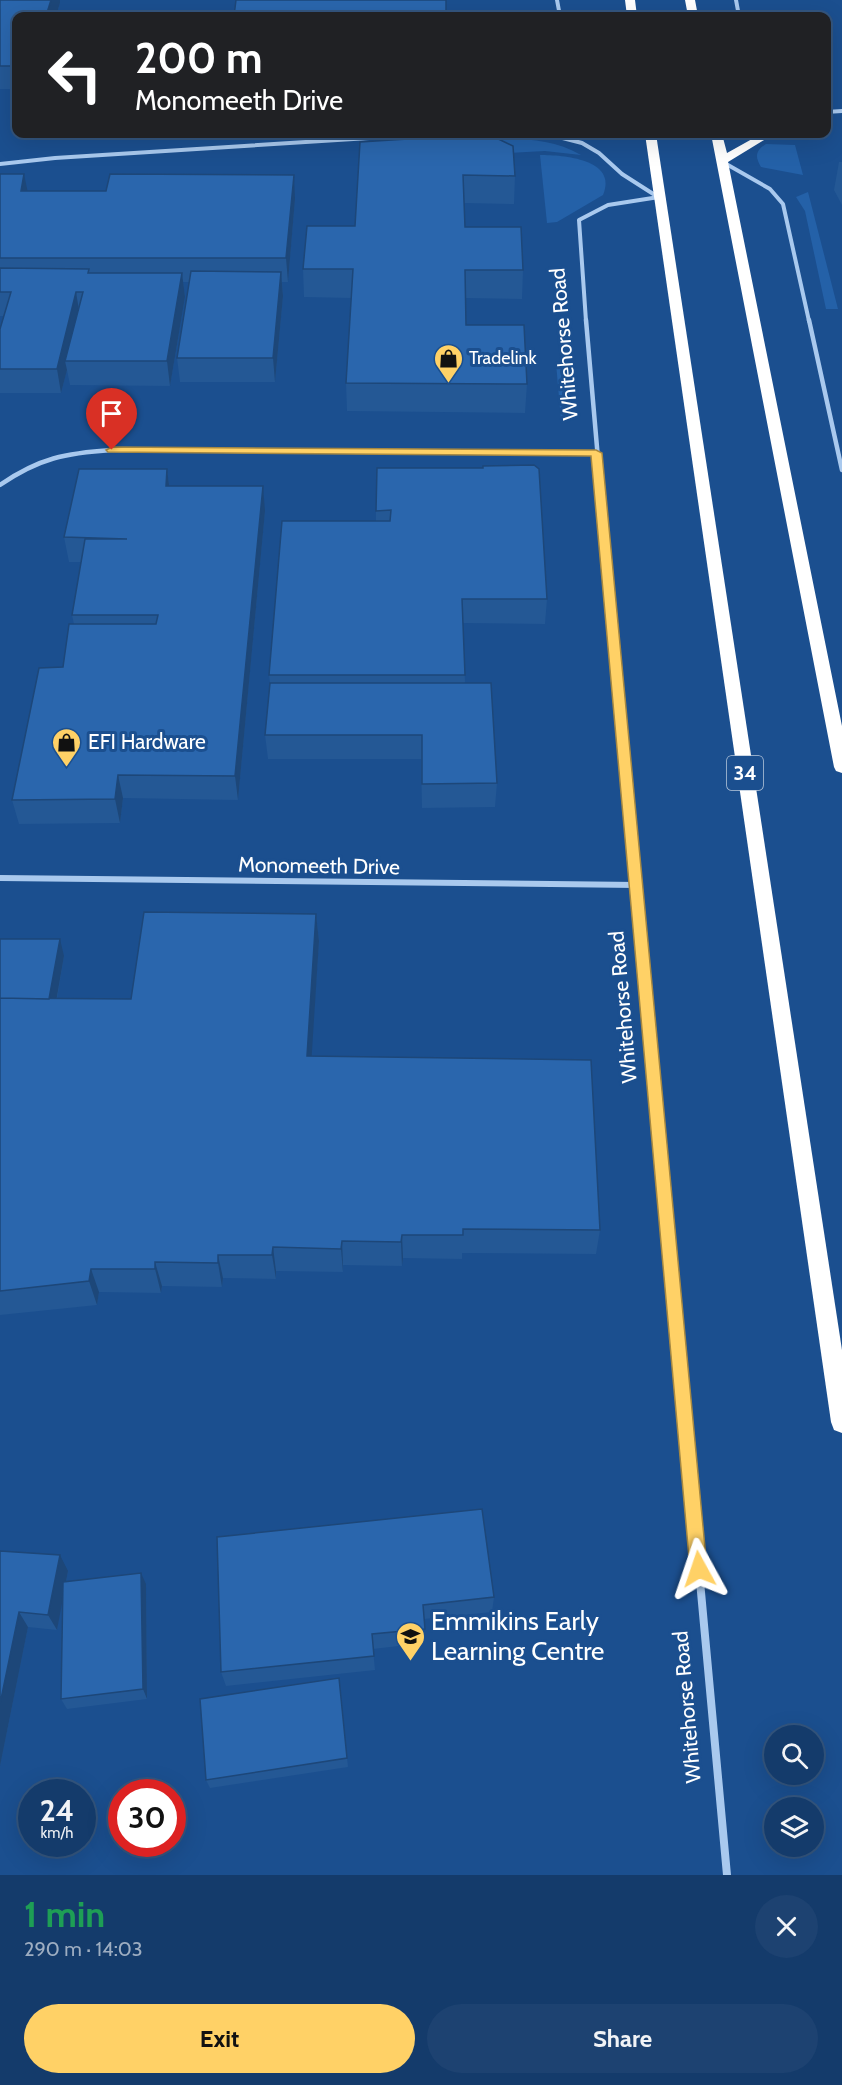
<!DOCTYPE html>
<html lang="en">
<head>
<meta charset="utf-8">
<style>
  :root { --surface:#143b6b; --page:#1d4271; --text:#f1f3f6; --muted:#9dadc1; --line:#33557e; --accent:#ffd166 }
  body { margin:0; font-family:Cabin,sans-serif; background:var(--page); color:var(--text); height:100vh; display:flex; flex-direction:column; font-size:22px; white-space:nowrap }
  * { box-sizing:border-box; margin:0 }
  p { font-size:20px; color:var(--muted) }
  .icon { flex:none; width:33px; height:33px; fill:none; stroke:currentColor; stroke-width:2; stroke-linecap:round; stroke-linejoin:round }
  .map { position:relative; height:1875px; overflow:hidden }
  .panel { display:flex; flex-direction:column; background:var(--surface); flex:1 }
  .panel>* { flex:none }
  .banner { position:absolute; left:12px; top:12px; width:819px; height:126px; border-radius:12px; box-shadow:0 6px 24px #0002,0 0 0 2px var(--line); background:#202124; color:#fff; overflow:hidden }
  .fabs { position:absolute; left:764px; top:1725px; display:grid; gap:12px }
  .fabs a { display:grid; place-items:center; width:60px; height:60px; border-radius:50%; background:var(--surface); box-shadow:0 6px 24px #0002,0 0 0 2px var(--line); font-size:30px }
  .speed { position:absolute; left:18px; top:1779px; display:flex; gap:12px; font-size:30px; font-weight:700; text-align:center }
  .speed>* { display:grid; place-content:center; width:78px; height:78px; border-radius:50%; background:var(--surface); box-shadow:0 6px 24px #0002,0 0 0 2px var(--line); line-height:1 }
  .speed small { font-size:15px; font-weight:400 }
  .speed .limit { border:9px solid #d22; background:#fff; color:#111 }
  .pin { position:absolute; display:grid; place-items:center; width:51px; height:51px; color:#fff; margin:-62px -26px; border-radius:50% 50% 50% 0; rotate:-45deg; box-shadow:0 0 6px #0007 }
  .pin .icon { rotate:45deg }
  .me { position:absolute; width:66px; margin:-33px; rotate:355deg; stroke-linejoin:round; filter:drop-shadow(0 0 4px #0008) }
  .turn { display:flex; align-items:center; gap:21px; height:126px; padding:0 24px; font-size:27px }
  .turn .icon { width:78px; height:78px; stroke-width:2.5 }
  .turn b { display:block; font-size:42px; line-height:51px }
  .round { display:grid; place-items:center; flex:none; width:63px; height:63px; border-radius:32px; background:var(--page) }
  .summary { display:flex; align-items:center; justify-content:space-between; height:102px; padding:0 24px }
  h1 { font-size:36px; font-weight:700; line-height:45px; color:#1e9e55 }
  .button { display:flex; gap:12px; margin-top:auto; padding:12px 24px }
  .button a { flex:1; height:69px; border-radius:36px; background:var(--accent); color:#111; font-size:24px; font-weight:700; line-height:69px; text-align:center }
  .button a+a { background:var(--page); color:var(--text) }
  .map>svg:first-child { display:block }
  .green { fill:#2461a8 }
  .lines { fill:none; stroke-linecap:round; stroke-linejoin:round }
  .street-far3 { stroke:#a9c9ee; stroke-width:4 }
  .street-far2 { stroke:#a9c9ee; stroke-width:4.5 }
  .street-far1 { stroke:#a9c9ee; stroke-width:6 }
  .street { stroke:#a9c9ee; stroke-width:8 }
  .highway { fill:#fff; fill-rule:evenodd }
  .wall { fill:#245895 }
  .shaded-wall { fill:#1d4779 }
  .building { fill:#2a66ad; stroke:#1d4779; stroke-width:1.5 }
  .route { fill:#ffd166; stroke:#a68842; stroke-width:1.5 }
  .labels { text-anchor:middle; stroke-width:6; stroke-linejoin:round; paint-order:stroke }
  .far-poi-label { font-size:18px; fill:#fff; stroke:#1b4f8f; text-anchor:start }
  .shield { fill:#1b4f8f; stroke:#bbcadd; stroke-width:1.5 }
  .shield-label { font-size:20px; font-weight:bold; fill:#fff }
  .street-label { font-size:21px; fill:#fff; stroke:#1b4f8f }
  .poi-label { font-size:21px; fill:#fff; stroke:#1b4f8f; text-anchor:start }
  .near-poi-label { font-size:26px; fill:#fff; stroke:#1b4f8f; text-anchor:start }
</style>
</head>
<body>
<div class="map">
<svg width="842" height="1875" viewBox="0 0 842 1875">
  <rect width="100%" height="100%" fill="#1b4f8f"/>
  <!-- green -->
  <g class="green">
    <path d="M482,138c34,1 68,-1 99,17l-36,-4 -164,9z"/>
    <path d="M766,144l29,1 8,30 -42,-8c-6,-10 -6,-16 5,-23z"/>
    <path d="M540,155c23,0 78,4 63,40l-46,27 -10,1z"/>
    <path d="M808,192l30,117h-12l-21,-98 -9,-14z"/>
    <path d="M569,362c2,17 9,48 -8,58l-5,-57z"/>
  </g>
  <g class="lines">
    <!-- street-far3 -->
    <g class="street-far3">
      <path d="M557,0l3,16"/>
      <path d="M736,0l3,16"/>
      <path d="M826,112l16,-1"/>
      <path d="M547,134l35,9 17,10 23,21 36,23"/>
      <path d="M721,161l49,28 13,15 26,117"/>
      <path d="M0,164l55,-6 378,-24"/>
      <path d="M586,321l-7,-101 29,-15 51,-8"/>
    </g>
    <!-- street-far2 -->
    <g class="street-far2">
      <path d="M586,320l35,405"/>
      <path d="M809,320l33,150"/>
      <path d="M0,485c39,-27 66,-32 112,-35l484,3"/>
    </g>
    <!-- street-far1 -->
    <g class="street-far1">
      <path d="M621,724l47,510"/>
      <path d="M0,878l637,7"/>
    </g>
    <!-- street -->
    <path class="street" d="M668,1233l59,642"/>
    <!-- highway -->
    <g class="highway">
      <path d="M625,0h10l2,16h-10z"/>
      <path d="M685,0h10l3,16h-10z"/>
      <path d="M645,134h11l186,1216v83l-8,-3 -3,-8z"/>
      <path d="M711,134h11l5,19 34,-19h13l-46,28 114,564v47l-6,-2 -2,-4z"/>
    </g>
  </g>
  <!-- wall -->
  <g class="wall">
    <path d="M0,0h60v3l-4,13h-40v73h-16z"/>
    <path d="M360,142l155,34 -1,28 -50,-1 1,24 58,43 -1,29 -57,-1 1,27 61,59 -2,29 -178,-2 -1,-28 5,-85 -47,-1 -1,-28 52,-43z"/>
    <path d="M839,162h3v43l-8,-15z"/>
    <path d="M0,174l27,17 268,8 -7,83h-6l1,14 -8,86h-95l-3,-24 13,-76h-7l2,15 -15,89 -100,-1 -3,-15 -6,23h-61v-63l4,-14h-4z"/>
    <path d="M483,466l64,133 -2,25 -82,-1 2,60 32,100 -2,24 -73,1 -1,-49h-153l-3,-24 5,-52 -1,-8 107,-154v-10l107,-43z"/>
    <path d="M167,469l2,17 96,25 -27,289 -115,-2 -3,25 -101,1 -7,-24 51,-133 11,-43 -2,-9 9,-53h-12l-5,-25z"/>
    <path d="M316,914l3,27 -8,115 289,174 -4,24 -134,-1v6l-59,-1 -1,8 -59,-1v7l-67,-1v8l-53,-1 -1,9 -60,-1 -1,7 -62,-1 -2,13 -97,10v-376l64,17 -7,43h74z"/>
    <path d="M217,1537l277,60 -2,15 -68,7v24l-51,6 2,21 -149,16 -5,-14z"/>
    <path d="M0,1551l68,20 -2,11 80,2 1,115 -80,10 -6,-10 1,-100 -5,31 -29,-3 -28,139z"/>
    <path d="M340,1688l8,79 -138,21 -4,-8z"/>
  </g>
  <!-- shaded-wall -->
  <g class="shaded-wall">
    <path d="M51,0h9v3l-4,13h-10z"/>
    <path d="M24,174l5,24 -8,-7z"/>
    <path d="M294,175l1,24 -7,83 -2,-24z"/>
    <path d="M281,272l2,24 -8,86 -2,-24z"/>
    <path d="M182,273l3,24 -15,89 -3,-25z"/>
    <path d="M76,292l4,24 -15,45 2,9 -6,23 -4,-24z"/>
    <path d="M167,469l3,24 -4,-7z"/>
    <path d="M263,486l2,25 -27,289 -3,-24z"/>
    <path d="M118,775l5,23 -3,25 -5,-24z"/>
    <path d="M316,914l3,27 -9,141 -3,-26z"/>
    <path d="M60,939l4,17 -12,69 -5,-16z"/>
    <path d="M402,1235l1,23 -1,8 -1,-24z"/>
    <path d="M342,1241l1,24v7l-2,-23z"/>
    <path d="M273,1247l3,24v8l-4,-24z"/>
    <path d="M218,1255l5,23 -1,9 -4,-24z"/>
    <path d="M155,1262l7,24 -1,7 -6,-24z"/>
    <path d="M91,1269l8,23 -2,13 -8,-24z"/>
    <path d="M60,1555l8,16 -11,59 -9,-15z"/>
    <path d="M141,1573l5,11 1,115 -4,-10z"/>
    <path d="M19,1612l9,15 -28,139v-62z"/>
  </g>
  <!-- building -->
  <g class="building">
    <path d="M0,0h51l-5,16h-30v50h-16z"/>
    <path d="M236,0h210v16h-212z"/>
    <path d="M74,13h91l-1,3h-91z"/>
    <path d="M488,134l25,12 2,30 -52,-1 2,52h56l2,43h-58l1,55h58l3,59 -181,-1 7,-114h-50l4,-43h48l5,-84z"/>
    <path d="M0,174h24l-3,17h85l4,-17 184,1 -8,83h-286z"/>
    <path d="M0,268l89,1 -1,4h94l-15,88h-102l18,-69h-7l-19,77h-57v-40l11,-37h-11z"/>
    <path d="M191,271l90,1 -8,86h-96z"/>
    <path d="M534,465l5,4 8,130h-85l3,76h-196l13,-154h108l1,-11 -15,1 1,-43h106v-2z"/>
    <path d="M79,469h88l-1,17h97l-28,290 -117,-1 -3,24 -103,1 27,-132 24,-1 6,-43h87l2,-9h-86l13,-76h42l-63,-2z"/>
    <path d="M270,683h221l6,100 -75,1v-49h-157z"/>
    <path d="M144,912l172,2 -9,142 284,4 9,170 -137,-1v6h-61l-1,7 -59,-1 -1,8 -68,-2 -1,8h-54v8l-63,-1v7h-64l-2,12 -89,10v-293l131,1z"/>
    <path d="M0,939h60l-11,60 -49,-1z"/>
    <path d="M482,1509l12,88 -71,8 2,24 -53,5 2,22 -153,16 -4,-135z"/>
    <path d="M0,1551l60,4 -12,60 -29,-3 -19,92z"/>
    <path d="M141,1573l2,116 -82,10 2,-117z"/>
    <path d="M339,1678l8,80 -141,22 -6,-81z"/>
  </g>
  <!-- route -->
  <path class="route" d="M112,447l484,3 6,3 105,1116 -2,7 -6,2 -7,-2 -2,-7 -99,-1113 -483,-4 -2,-2z"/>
  <!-- icons -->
  <defs>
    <symbol id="shop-pin" viewBox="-11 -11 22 30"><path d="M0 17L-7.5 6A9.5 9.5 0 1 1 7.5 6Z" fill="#ffd166" stroke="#1b4f8f"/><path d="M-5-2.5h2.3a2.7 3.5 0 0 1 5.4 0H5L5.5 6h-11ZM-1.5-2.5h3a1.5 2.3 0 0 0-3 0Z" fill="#111"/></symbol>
    <symbol id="school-pin" viewBox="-11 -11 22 30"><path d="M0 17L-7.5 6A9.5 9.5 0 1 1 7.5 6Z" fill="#ffd166" stroke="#1b4f8f"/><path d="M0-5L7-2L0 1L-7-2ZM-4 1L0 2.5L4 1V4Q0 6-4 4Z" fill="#111"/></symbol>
  </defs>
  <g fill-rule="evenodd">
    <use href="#shop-pin" x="432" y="342" width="33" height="45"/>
    <use href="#shop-pin" x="50" y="726" width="33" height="45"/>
    <use href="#school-pin" x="394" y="1620" width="33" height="45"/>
  </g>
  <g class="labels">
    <!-- far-poi labels -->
    <g class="far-poi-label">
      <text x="469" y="364">Tradelink</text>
    </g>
    <!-- shield labels -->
    <rect class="shield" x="727" y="756" width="36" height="34" rx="4.5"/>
    <g class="shield-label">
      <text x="745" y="780">34</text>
    </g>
    <!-- street labels -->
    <g class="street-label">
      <text transform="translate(564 344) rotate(-95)" y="7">Whitehorse Road</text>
      <text transform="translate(319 866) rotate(1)" y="7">Monomeeth Drive</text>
      <text transform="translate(623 1007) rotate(-95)" y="7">Whitehorse Road</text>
      <text transform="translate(687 1707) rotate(-95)" y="7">Whitehorse Road</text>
    </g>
    <!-- poi labels -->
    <g class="poi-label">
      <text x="88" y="749">EFI Hardware</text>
    </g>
    <!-- near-poi labels -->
    <g class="near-poi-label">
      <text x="431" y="1630">Emmikins Early<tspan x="431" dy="30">Learning Centre</tspan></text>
    </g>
  </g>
</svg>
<div class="fabs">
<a><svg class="icon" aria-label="search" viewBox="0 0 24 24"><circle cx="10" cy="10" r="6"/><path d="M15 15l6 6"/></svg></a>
<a><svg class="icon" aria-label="layers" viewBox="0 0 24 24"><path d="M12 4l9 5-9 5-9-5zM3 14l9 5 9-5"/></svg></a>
</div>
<div class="speed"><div>24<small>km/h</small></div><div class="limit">30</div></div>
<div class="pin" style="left:112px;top:450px;background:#d93025"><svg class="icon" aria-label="arrive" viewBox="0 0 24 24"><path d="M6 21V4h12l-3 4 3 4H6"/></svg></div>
<svg class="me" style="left:699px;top:1569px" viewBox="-20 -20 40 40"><path d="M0-17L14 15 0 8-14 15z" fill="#ffd166" stroke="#fff" stroke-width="4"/></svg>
<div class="banner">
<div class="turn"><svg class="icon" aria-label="left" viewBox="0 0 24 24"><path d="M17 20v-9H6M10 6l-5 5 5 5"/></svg><div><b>200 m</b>Monomeeth Drive</div></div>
</div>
</div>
<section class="panel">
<div class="summary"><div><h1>1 min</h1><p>290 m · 14:03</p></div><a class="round"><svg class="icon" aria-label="close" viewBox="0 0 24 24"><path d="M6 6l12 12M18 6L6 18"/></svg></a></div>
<div class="button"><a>Exit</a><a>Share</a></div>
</section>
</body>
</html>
